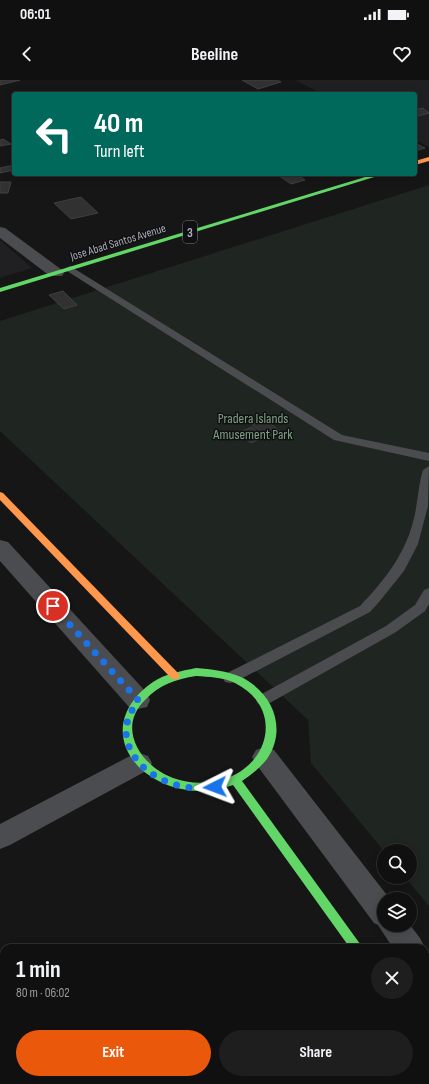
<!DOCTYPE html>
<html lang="en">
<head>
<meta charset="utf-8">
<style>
  :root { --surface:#101010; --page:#1e1e1e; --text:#f1f3f6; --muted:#9c9d9f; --line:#303030; --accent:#ea580c }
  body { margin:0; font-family:"Sofia Sans Condensed",sans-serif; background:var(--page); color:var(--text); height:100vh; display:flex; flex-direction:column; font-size:15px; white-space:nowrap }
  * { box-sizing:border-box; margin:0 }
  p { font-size:13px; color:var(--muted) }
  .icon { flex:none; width:22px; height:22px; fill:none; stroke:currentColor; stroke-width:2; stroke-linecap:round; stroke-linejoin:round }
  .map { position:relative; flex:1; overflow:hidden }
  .drawer { position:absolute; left:0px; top:864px; width:429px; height:140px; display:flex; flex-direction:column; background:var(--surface); border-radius:12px 12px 0 0; box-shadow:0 2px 10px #0003,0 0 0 1px var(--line) }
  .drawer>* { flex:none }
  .hud { position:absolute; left:12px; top:12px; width:405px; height:84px; border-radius:4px; box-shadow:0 2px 10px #0003,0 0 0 1px var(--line); background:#00695c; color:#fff; overflow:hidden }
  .buttons { position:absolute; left:377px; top:764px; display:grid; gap:8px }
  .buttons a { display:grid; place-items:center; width:40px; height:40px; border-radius:50%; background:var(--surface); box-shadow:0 2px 10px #0003,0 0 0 1px var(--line); font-size:20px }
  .pin { position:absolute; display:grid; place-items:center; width:34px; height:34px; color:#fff; margin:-17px; border:2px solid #fff; border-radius:50%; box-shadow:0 1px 4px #0007 }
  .me { position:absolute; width:44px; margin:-22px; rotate:267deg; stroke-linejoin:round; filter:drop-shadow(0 0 3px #0008) }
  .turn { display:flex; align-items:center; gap:14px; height:84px; padding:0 16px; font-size:18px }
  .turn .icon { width:52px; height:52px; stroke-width:2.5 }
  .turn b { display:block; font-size:28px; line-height:34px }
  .round { display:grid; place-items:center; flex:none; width:42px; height:42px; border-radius:21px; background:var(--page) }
  .overview { display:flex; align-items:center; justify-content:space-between; height:68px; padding:0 16px }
  h1 { font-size:24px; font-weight:700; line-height:30px }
  .button { display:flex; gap:8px; margin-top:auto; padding:8px 16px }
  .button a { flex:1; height:46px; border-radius:24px; background:var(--accent); color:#fff; font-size:16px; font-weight:700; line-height:46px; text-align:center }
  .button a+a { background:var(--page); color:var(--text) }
  .status { display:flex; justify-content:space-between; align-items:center; height:28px; padding:0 20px; background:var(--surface); direction:ltr }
  .status svg { height:11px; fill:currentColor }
  header { display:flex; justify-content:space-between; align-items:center; height:52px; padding:0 16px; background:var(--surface); font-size:18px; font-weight:700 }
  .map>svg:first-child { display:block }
  .built { fill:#202022 }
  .green { fill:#1f2520 }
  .building { fill:#313132; stroke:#3f4042 }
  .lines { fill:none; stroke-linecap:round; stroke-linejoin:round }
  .lane { fill:#4b4c4f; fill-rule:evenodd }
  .street { fill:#4b4c4f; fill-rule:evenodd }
  .fast { fill:#63d668; fill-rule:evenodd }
  .slow { fill:#ff974d; fill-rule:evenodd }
  .route { stroke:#1a73e8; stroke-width:7; stroke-dasharray:0 12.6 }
  .labels { text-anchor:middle; stroke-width:3; stroke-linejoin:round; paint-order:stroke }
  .far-street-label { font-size:12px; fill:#a8acb6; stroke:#101012 }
  .shield { fill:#101012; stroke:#7a7d85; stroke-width:1 }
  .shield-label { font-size:13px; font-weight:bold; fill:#a8acb6 }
  .park-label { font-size:14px; fill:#80a083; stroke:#101012 }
</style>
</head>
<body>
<div class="status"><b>06:01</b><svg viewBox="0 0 49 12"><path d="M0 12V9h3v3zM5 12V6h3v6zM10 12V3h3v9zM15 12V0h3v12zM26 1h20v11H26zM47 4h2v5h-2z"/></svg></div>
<header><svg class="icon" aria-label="back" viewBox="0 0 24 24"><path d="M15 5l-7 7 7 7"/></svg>Beeline<svg class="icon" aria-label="heart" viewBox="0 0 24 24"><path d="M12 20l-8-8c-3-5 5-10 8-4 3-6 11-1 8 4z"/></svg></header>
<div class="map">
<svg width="429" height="1004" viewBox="0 0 429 1004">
  <rect width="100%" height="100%" fill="#161616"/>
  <!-- built -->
  <g class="built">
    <path d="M295,0h134v67l-14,-7v-46h-92z"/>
    <path d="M0,160l32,28 -32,10z"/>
  </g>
  <!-- green -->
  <path class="green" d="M429,105v721l-24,-29h5v-26h-26l-73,-88 -3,-43 -308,-289v-110z"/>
  <!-- building -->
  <g class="building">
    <path d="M0,0h20l-20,5z"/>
    <path d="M242,0h35l4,2 -23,7z"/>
    <path d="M423,28l6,5 -14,4v-7z"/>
    <path d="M3,59l8,5 -11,2v-6z"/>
    <path d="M415,63l10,5 -10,3z"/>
    <path d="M14,85v5l-14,3v-5z"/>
    <path d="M282,94h14l9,6 -14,4 -13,-9z"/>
    <path d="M0,102h11l-3,11h-8z"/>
    <path d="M81,117l17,16 -27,6 -17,-16z"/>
    <path d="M63,211l14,14 -13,4 -15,-14z"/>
    <path d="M264,339l16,12 -12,5 -16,-11z"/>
    <path d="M252,347l12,10 -13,6 -13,-10z"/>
  </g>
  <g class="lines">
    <!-- lane -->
    <g class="lane">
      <path d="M70,186l272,169 87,18v8l-95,-21 -267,-169 -2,-2z"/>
      <path d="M429,386l-1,40 -10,38 -14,27 -25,31 -9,10 -135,70 -5,1 -5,-1 -2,-4 2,-4 135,-68c25,-26 46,-53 54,-88 4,-16 4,-32 9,-48z"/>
      <path d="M429,508v16l-4,7 -29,21 -128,72 -5,2 -5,-2 -2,-4 2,-4 128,-70 29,-21 9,-15z"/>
    </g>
    <!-- street -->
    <g class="street">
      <path d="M0,147l5,1 57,42 2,3 -2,3h-12l-50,-38z"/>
      <path d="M0,460l8,2 139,151 3,7 -3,7 -9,2 -9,-2 -129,-146z"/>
      <path d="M265,667l9,3 116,149h-6v26h26l10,13 5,10h-32l-15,-23 -4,-2 -118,-159 -4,-7 4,-7z"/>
      <path d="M139,673l9,3 4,7 -4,7 -138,75 -10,4v-25l130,-68z"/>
      <path d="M425,874l4,1v32l-4,-1z"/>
      <path d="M425,946l4,2v36l-4,-2z"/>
    </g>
    <!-- fast -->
    <g class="fast">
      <path d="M375,94h9l-384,118v-4z"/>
      <path d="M196,588c15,1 31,3 45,9 31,15 47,51 26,82 -7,9 -16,16 -25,22l121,167h-13l-117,-163c-21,8 -41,8 -63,1 -52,-19 -66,-70 -17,-104 12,-8 28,-11 43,-14zM196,596c13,1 27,1 39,7 51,26 34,87 -18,98 -15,3 -30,2 -44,-3 -32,-12 -57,-50 -28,-78 14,-15 31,-21 51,-24z"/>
    </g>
    <!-- slow -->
    <g class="slow">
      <path d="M429,77v4l-14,4v-4z"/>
      <path d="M0,412l3,1 175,180 2,3 -2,3h-6l-172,-179z"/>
    </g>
  </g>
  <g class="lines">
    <!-- route -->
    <path class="route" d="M53,526l85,94c-6,10 -12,20 -12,31 1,34 37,55 68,57 7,0 14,-1 21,-1"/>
  </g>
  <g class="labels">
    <!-- far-street labels -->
    <g class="far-street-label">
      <text transform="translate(118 162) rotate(-17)" y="4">Jose Abad Santos Avenue</text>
    </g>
    <!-- shield labels -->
    <rect class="shield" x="183" y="141" width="14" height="22" rx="3"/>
    <g class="shield-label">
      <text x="190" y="157">3</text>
    </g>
    <!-- park labels -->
    <g class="park-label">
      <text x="253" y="343">Pradera Islands<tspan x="253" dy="16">Amusement Park</tspan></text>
    </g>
  </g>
</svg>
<div class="buttons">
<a><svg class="icon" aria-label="search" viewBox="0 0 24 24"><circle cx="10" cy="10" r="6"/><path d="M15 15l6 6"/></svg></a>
<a><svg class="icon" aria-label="layers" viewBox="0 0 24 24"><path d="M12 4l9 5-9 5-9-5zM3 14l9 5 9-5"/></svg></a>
</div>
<div class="pin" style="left:53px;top:526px;background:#d93025"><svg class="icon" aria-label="arrive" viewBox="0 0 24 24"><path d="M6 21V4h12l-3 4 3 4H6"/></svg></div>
<svg class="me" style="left:215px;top:707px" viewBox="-20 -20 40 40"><path d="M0-17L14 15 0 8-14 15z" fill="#1a73e8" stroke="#fff" stroke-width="4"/></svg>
<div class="hud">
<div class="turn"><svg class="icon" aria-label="left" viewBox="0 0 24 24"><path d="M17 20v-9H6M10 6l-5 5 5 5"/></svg><div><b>40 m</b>Turn left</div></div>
</div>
<section class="drawer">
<div class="overview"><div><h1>1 min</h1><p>80 m · 06:02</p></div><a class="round"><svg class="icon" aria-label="close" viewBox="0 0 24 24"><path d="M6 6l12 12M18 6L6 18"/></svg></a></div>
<div class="button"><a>Exit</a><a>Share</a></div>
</section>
</div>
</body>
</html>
